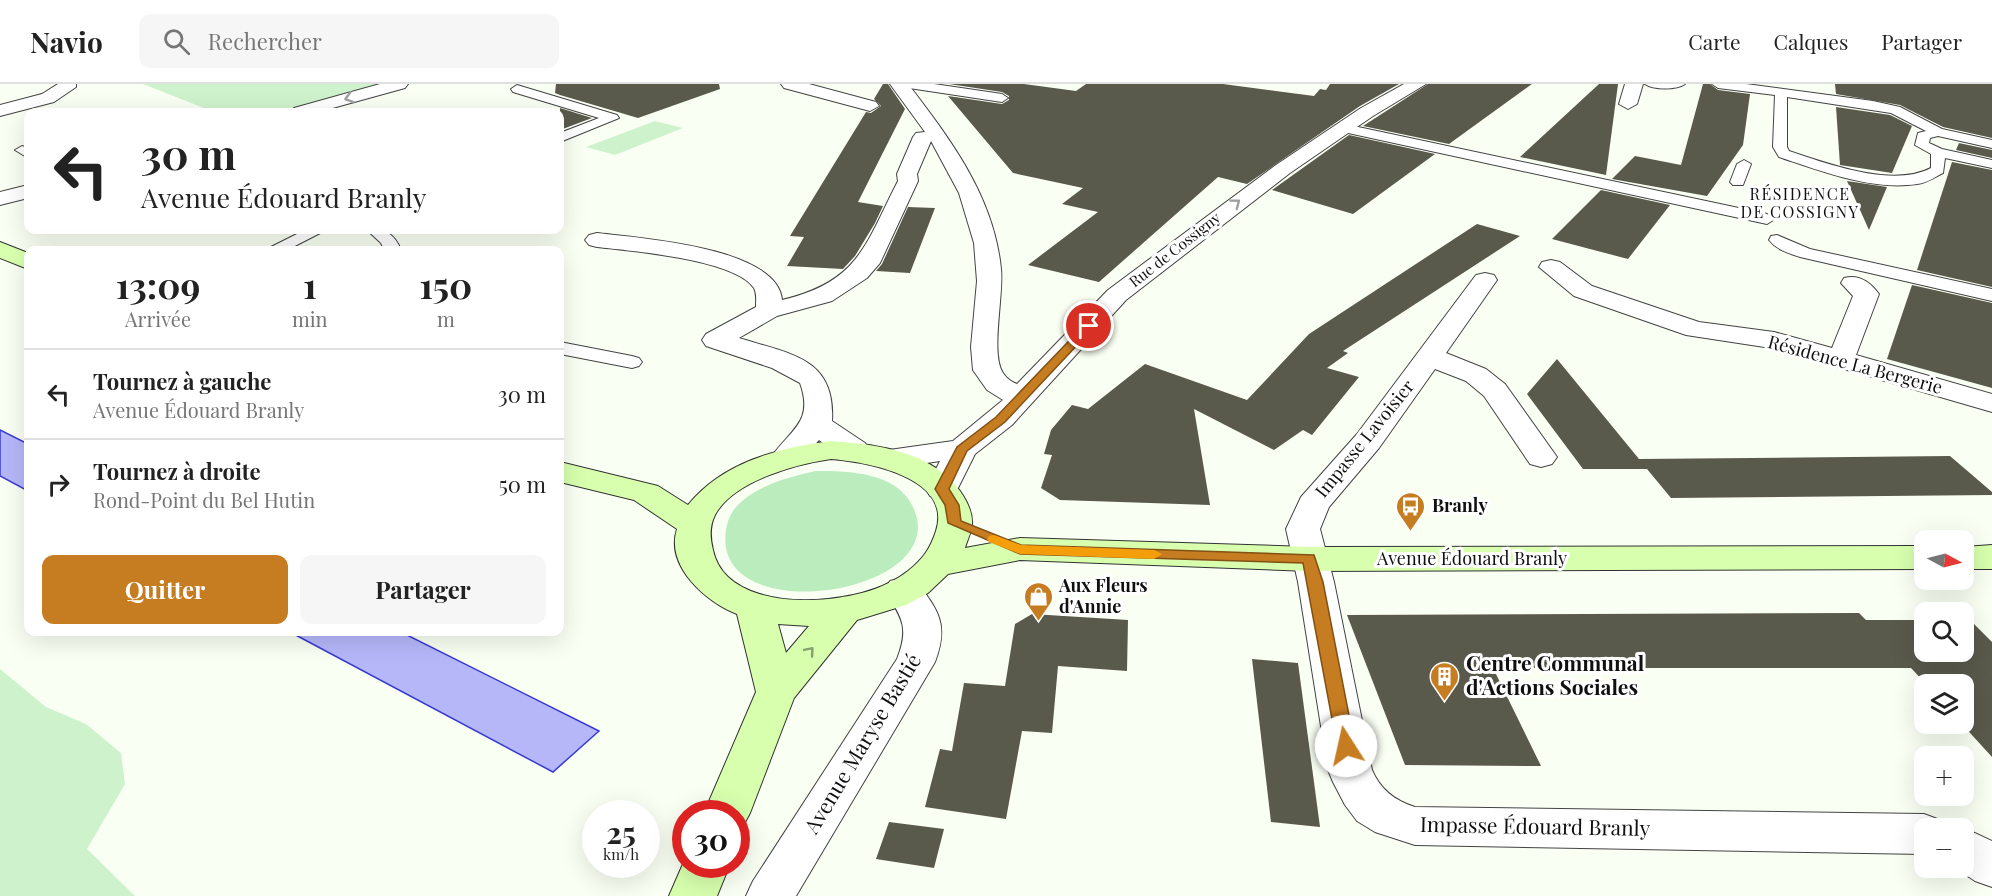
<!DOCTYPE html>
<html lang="fr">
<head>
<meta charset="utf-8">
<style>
  :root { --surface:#fff; --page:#f6f6f6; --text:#222; --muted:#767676; --line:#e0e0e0; --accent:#c67c21 }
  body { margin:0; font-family:"Playfair Display",serif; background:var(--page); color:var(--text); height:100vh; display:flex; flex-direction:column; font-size:22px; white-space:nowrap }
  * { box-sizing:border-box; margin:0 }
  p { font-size:20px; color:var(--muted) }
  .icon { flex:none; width:33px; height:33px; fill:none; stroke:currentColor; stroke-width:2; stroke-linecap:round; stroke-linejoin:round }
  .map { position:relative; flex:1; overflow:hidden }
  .drawer { position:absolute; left:24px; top:162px; width:540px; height:390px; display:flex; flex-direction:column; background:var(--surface); border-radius:12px; box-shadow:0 6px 24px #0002 }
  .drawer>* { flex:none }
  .guide { position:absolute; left:24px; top:24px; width:540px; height:126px; border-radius:12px; box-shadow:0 6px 24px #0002; background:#fff; color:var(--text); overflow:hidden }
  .needle { width:39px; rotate:97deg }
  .controls { position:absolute; left:1914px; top:446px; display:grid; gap:12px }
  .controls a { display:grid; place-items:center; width:60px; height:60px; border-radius:12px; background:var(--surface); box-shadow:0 6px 24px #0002; font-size:30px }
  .speed { position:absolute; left:582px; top:716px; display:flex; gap:12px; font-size:30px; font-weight:700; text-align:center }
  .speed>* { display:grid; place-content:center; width:78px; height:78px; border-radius:50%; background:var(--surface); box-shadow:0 6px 24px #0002; line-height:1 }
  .speed small { font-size:15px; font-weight:400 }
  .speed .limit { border:9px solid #d22; background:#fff; color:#111 }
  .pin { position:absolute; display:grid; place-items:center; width:51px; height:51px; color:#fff; margin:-26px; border:3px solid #fff; border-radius:50%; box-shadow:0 2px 6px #0007 }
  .me { position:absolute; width:66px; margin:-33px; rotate:350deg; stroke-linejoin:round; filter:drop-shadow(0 0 4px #0008) }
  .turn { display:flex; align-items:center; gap:21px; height:126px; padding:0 18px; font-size:27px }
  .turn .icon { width:78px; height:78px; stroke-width:2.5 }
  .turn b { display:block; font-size:42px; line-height:51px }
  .eta { display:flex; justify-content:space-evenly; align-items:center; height:102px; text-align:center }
  .eta b { font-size:36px; font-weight:700; line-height:42px }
  .button { display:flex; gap:12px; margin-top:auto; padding:12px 18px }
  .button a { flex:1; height:69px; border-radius:12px; background:var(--accent); color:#fff; font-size:24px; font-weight:700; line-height:69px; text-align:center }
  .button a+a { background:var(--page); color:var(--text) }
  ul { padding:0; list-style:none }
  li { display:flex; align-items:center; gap:18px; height:90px; padding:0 18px; border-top:2px solid var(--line) }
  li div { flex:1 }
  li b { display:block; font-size:22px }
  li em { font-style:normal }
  header { display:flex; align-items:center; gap:36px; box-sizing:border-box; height:84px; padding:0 30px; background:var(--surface); border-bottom:2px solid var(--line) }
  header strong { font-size:28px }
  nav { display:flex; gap:33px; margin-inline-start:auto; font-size:21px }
  .search { width:420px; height:54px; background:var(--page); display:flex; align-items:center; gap:15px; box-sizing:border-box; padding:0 21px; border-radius:12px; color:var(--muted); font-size:22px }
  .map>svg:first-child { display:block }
  .green { fill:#baecbe }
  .pitch { fill:#cef3cc }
  .water { fill:#b5b7f9; stroke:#393ad3; stroke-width:1.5 }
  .building { fill:#59594c }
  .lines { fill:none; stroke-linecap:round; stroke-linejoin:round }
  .lane-casing { stroke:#434343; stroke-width:2 }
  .street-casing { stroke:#434343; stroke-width:2 }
  .secondary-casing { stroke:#323232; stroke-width:2 }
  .lane { fill:#fff; fill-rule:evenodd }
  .street { fill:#fff; fill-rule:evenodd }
  .secondary { fill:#d8ffae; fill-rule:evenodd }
  .oneway { stroke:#9f9f9f }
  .oneway2 { stroke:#889f6f }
  .route { fill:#c67c21; stroke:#815115; stroke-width:1.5 }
  .slow { fill:#f59e0b }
  .labels { text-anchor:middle; stroke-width:6; stroke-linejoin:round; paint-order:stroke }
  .far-street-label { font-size:15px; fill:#101010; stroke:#fff }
  .far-neighbourhood-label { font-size:16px; letter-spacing:1.5px; fill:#101010; stroke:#fff }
  .street-label { font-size:18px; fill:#101010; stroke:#fff }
  .poi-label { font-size:18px; font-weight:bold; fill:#101010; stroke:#fff; text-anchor:start }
  .near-poi-label { font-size:21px; font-weight:bold; fill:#101010; stroke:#fff; text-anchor:start }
  .near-street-label { font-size:21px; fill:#101010; stroke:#fff }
</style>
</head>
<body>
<header>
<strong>Navio</strong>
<div class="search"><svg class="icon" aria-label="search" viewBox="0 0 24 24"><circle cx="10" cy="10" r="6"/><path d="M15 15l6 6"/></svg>Rechercher</div>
<nav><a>Carte</a><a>Calques</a><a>Partager</a></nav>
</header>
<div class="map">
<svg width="1992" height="812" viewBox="0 0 1992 812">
  <rect width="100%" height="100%" fill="#fafff3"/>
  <!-- green -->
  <path class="green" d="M816,387c33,0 81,1 97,36 43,90 -211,126 -186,18 7,-34 60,-48 89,-54z"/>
  <!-- pitch -->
  <g class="pitch">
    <path d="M143,0h239l-100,28h-68z"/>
    <path d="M655,37l28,7 -68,27 -29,-8z"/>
    <path d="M0,585l46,38 40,17 35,29 4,31 -38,65 48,47h-135z"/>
  </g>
  <!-- water -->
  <g class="water">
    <path d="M0,346l28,14v47l-28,-15z"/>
    <path d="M290,548h111l198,99 -46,41z"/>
  </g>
  <!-- building -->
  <g class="building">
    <path d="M556,0h163l1,5 -82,29 -78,-23 -5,-2z"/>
    <path d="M883,0h5l17,25 -47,93 25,4 -8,17 -20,33 -12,13 -56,-3 17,-29 -14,-1 76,-124 5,1 10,-7 -7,-7z"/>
    <path d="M949,0h75l52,7 10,-7h137l91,12 6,-7 6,1 4,-6h69l-39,22 -113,78 -29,-7 -119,105 -71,-17 70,-53 -36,-8 21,-16 -70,-15 -65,-77 54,8 7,-4v-4l-7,-4z"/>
    <path d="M1428,0h104l-83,60 -86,-18z"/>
    <path d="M1599,0h19l-12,91 -86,-18z"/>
    <path d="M1703,0h7l8,6 32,4 -7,51 -36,51 -95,-17 23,-23 46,9z"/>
    <path d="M1835,0h157v54l-49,-11 -43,-22 -64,-11z"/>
    <path d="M1836,23l54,8 22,11 -20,47 -52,-8z"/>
    <path d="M560,24l32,10 -32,12z"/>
    <path d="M1349,51l86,19 -82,60 -81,-24z"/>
    <path d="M1954,58l38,8v8l-36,-8 3,-7z"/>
    <path d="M1952,78l40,8v117l-75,-17z"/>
    <path d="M1847,97l40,6 -18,43z"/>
    <path d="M1601,106l69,15 -42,54 -76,-20z"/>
    <path d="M908,123l27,1 -25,65 -34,-2 6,-7z"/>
    <path d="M1477,140l43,12 -177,115 5,2 -21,15 32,9 -47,58 -9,-5 -29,20 -80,-41 16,96 -150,-5 -19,-12 11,-33 -8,-1 7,-24 21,-25 16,4 57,-45 102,36 62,-66z"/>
    <path d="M1912,201l80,18v85l-105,-29z"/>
    <path d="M1557,275l82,100 311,-3 42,36v3l-321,3 -24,-29h-64l-56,-75z"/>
    <path d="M1859,529l7,7h58v31h40v-31h6l22,22v115l-31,-34h3v-39h-38l-15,-16h-418l48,98 -136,-1 -58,-150z"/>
    <path d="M1032,530l96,6 -1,51 -69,-5 -6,67 -30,-2 -16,88 -81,-12 15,-58 12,2 12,-68 41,3 10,-62z"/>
    <path d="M1252,575l46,4 22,164 -49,-5z"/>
    <path d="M889,738l55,7 -10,39 -58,-9z"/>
  </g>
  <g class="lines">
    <defs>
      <g id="lane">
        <path d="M903,0h31l68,10 6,4 -6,4 -93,-14z"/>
        <path d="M1645,0h40c-8,6 -32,6 -40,0z"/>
        <path d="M1712,0h34l127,17 27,6 42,22 50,11v8l-54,-12 -8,2 -1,5 13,6 50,11v8l-47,-10 -2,15c-8,4 -16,10 -26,11 -45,7 -96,-13 -138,-27l-6,-10 2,-52 -57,-7zM1787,13l104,16 35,18 -8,2 -3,12 16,9v14c-38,20 -103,-4 -142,-17l-2,-4z"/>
        <path d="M517,1l100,30 2,3 -59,24v-9l39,-15 -86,-26 -2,-3z"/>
        <path d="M1344,40l423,90 8,5 -8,5 -428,-93v-6z"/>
        <path d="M22,62l6,2v10l-13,-8z"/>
        <path d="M1744,76l7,4 -8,21h-10l-3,-3 7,-18z"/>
        <path d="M305,146h21l-39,20h-22z"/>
        <path d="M367,146c17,-2 27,3 34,20h-17l-3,-7z"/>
        <path d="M1777,151l33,14 182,40v12l-192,-44c-12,-4 -23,-7 -31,-17l2,-4z"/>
        <path d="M560,258l72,14 7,2 3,4 -3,4 -7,2 -72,-14z"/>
      </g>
      <g id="street">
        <path d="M58,0h18v3l-22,15 -54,14v-11l42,-11z"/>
        <path d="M380,0h28l-3,4 -87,24h-27l3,-4z"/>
        <path d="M781,0h28l67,18 3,4 -9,5 -86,-23z"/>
        <path d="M890,0h18c43,56 86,113 93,185 3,25 -11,85 2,104 3,5 9,9 14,11l91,-94 168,-125 85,-57 43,-24h22l-53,32 -83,57 -164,127 -114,125 -37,29 -21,42 -12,3 -12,-3 -4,-7 14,-28 -47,7 -11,-3 -5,-7 5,-7 71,-10 50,-41 -16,-10 -14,-20 -2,-23 6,-66 -3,-38 -15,-50 -28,-52 -14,33 1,7 -38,82 -13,15 -35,23 -55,15 -38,22c50,16 97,19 93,83l33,22 5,7 -5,7c-20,5 -30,-6 -46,-17 -13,15 -20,28 -42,23l-5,-7c19,-27 42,-34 28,-73l-28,-15 -66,-22 -4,-6 4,-6 50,-27c0,-7 1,-13 -2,-19 -20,-29 -123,-37 -157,-41l-8,-2 -4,-5 4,-5 8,-2c41,5 181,14 185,67 77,-18 83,-55 116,-119l-1,-7 16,-37 3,-4 9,-1z"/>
        <path d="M1625,0h18l-6,20 -9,5 -9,-5z"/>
        <path d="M28,101v13l-28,7v-13z"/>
        <path d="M1551,176l9,2 32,24 107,36 75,10 58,16 21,-52 -12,-13 3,-5c15,-4 26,4 35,16l-23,61 136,39v18l-221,-64 -85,-13 -112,-39 -35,-29 3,-5z"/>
        <path d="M1485,189l9,2 3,5 -51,73 40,16 19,15 52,73 -5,7 -11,3 -11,-3 -46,-68 -18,-15 -31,-12 -56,79 -50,59 -9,22 14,53 38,188c8,19 23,31 43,37l509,7 16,6 4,8h-20v26l-509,-9 -40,-13 -18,-11 -12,-16 -12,-23 -5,-12 -30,-188 -12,-53 15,-32 56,-63 119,-159z"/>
        <path d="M903,494l13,3c23,30 33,44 19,81l-139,234h-50l7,-15 144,-222c13,-33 4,-42 -12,-69l5,-9z"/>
        <path d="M1964,744l28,13v46l-17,-6 -21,-14h10z"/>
      </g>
      <g id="secondary">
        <path d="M0,158l28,11v16l-28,-11z"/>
        <path d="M831,357c45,3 102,11 129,50 7,10 13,22 12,34 -1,8 -5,16 -7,23l55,-10 289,9 615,-1v23l-615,2 -289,-11 -72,14 -20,19 -22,12 -49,15 -63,78 -44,115 -7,13 -7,3v-16h-32l52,-121 -19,-78c-31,-12 -72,-48 -60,-85l-43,-29 -74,-18v-20l98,24 30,19c35,-43 90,-57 143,-64zM831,375c36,3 122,18 105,72 -6,18 -13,28 -28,40 -23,18 -52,25 -80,28 -39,4 -105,-1 -115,-49 -3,-12 -4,-23 2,-35 18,-34 81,-51 116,-56zM778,540l31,2 -23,27z"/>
        <path d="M1992,461v24h-28v-22z"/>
        <path d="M686,773v7h44l-13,32h-48z"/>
      </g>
    </defs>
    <!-- lane casing -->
    <use href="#lane" class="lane-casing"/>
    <!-- street casing -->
    <use href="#street" class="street-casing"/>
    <!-- secondary casing -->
    <use href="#secondary" class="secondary-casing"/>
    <!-- lane -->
    <use href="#lane" class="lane"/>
    <!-- street -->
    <use href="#street" class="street"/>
    <!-- secondary -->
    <use href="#secondary" class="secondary"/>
  </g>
  <!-- one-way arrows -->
  <defs><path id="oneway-chevron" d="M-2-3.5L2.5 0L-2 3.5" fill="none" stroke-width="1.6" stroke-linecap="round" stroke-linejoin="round" transform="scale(1.5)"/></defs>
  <g class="oneway">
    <use href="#oneway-chevron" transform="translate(349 14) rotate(164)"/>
    <use href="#oneway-chevron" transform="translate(1236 119) rotate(-37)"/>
  </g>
  <use class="oneway2" href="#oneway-chevron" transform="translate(810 567) rotate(-50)"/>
  <!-- route -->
  <path class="route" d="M1086,239l9,3 -90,96 -38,29 -18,38 10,16 2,16 60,24 293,10 9,27 32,164 -3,5h-12l-3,-5 -34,-183 -283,-9 -72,-31 -3,-18 -10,-16 22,-42 39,-30z"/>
  <!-- slow -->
  <path class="slow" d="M994,451l27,10 133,5 8,4 -8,5 -134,-5 -31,-12 -2,-3 2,-3z"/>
  <!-- icons -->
  <defs>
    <symbol id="bus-pin" viewBox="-11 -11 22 30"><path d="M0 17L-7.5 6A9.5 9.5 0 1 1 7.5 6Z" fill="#c67c21" stroke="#fff"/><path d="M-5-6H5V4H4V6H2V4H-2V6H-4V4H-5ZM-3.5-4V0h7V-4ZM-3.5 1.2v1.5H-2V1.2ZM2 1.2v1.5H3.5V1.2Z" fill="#fff"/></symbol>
    <symbol id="shop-pin" viewBox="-11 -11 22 30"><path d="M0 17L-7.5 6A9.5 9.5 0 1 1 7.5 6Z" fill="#c67c21" stroke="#fff"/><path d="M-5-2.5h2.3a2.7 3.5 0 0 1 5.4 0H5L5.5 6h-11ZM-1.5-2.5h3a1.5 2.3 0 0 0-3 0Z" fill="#fff"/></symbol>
    <symbol id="building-pin" viewBox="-11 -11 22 30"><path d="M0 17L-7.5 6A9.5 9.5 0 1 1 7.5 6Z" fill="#c67c21" stroke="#fff"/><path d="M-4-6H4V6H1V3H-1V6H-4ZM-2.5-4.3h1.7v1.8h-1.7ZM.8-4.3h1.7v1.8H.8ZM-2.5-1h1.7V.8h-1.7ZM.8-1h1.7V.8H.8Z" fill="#fff"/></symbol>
  </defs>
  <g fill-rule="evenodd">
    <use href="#bus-pin" x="1394" y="406" width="33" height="45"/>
    <use href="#shop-pin" x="1022" y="496" width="33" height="45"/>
    <use href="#building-pin" x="1428" y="576" width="33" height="45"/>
  </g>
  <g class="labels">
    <!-- far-street labels -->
    <g class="far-street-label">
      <text transform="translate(1175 166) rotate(-38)" y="5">Rue de Cossigny</text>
    </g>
    <!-- far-neighbourhood labels -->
    <g class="far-neighbourhood-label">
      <text x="1800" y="116">RÉSIDENCE<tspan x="1800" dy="18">DE COSSIGNY</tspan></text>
    </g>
    <!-- street labels -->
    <g class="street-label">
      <text transform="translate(1855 281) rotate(15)" y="6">Résidence La Bergerie</text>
      <text transform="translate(1365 355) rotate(-51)" y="6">Impasse Lavoisier</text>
      <text x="1472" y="481">Avenue Édouard Branly</text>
    </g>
    <!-- poi labels -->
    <g class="poi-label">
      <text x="1432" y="428">Branly</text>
      <text x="1059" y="508">Aux Fleurs<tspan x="1059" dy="21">d'Annie</tspan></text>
    </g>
    <!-- near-poi labels -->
    <g class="near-poi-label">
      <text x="1466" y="587">Centre Communal<tspan x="1466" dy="24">d'Actions Sociales</tspan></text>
    </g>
    <!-- near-street labels -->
    <g class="near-street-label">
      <text transform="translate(863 660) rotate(-59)" y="7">Avenue Maryse Bastié</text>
      <text transform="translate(1535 743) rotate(1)" y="7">Impasse Édouard Branly</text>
    </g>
  </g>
</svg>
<div class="controls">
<a><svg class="needle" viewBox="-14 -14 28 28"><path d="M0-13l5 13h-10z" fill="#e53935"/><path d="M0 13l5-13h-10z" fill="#767676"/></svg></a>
<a><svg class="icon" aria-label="search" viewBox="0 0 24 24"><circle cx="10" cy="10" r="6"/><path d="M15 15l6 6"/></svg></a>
<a><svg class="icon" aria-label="layers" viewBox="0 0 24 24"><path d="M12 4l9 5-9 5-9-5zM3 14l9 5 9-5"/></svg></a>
<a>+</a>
<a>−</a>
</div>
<div class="speed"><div>25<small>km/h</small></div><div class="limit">30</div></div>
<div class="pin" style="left:1089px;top:242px;background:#d93025"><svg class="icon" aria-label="arrive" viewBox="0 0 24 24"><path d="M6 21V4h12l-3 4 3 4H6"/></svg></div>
<svg class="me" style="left:1346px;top:662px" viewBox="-20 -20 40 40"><circle r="19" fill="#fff"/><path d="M0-13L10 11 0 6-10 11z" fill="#c67c21"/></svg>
<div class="guide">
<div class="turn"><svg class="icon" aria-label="left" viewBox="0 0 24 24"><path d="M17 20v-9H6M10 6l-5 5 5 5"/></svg><div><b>30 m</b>Avenue Édouard Branly</div></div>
</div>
<section class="drawer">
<div class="eta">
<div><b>13:09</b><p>Arrivée</p></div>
<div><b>1</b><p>min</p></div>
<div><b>150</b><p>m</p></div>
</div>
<ul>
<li><svg class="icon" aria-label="left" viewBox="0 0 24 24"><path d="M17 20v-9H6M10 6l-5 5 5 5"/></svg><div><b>Tournez à gauche</b><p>Avenue Édouard Branly</p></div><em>30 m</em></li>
<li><svg class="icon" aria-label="right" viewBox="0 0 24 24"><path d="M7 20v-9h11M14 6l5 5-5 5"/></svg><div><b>Tournez à droite</b><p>Rond-Point du Bel Hutin</p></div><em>50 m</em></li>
</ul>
<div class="button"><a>Quitter</a><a>Partager</a></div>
</section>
</div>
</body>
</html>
